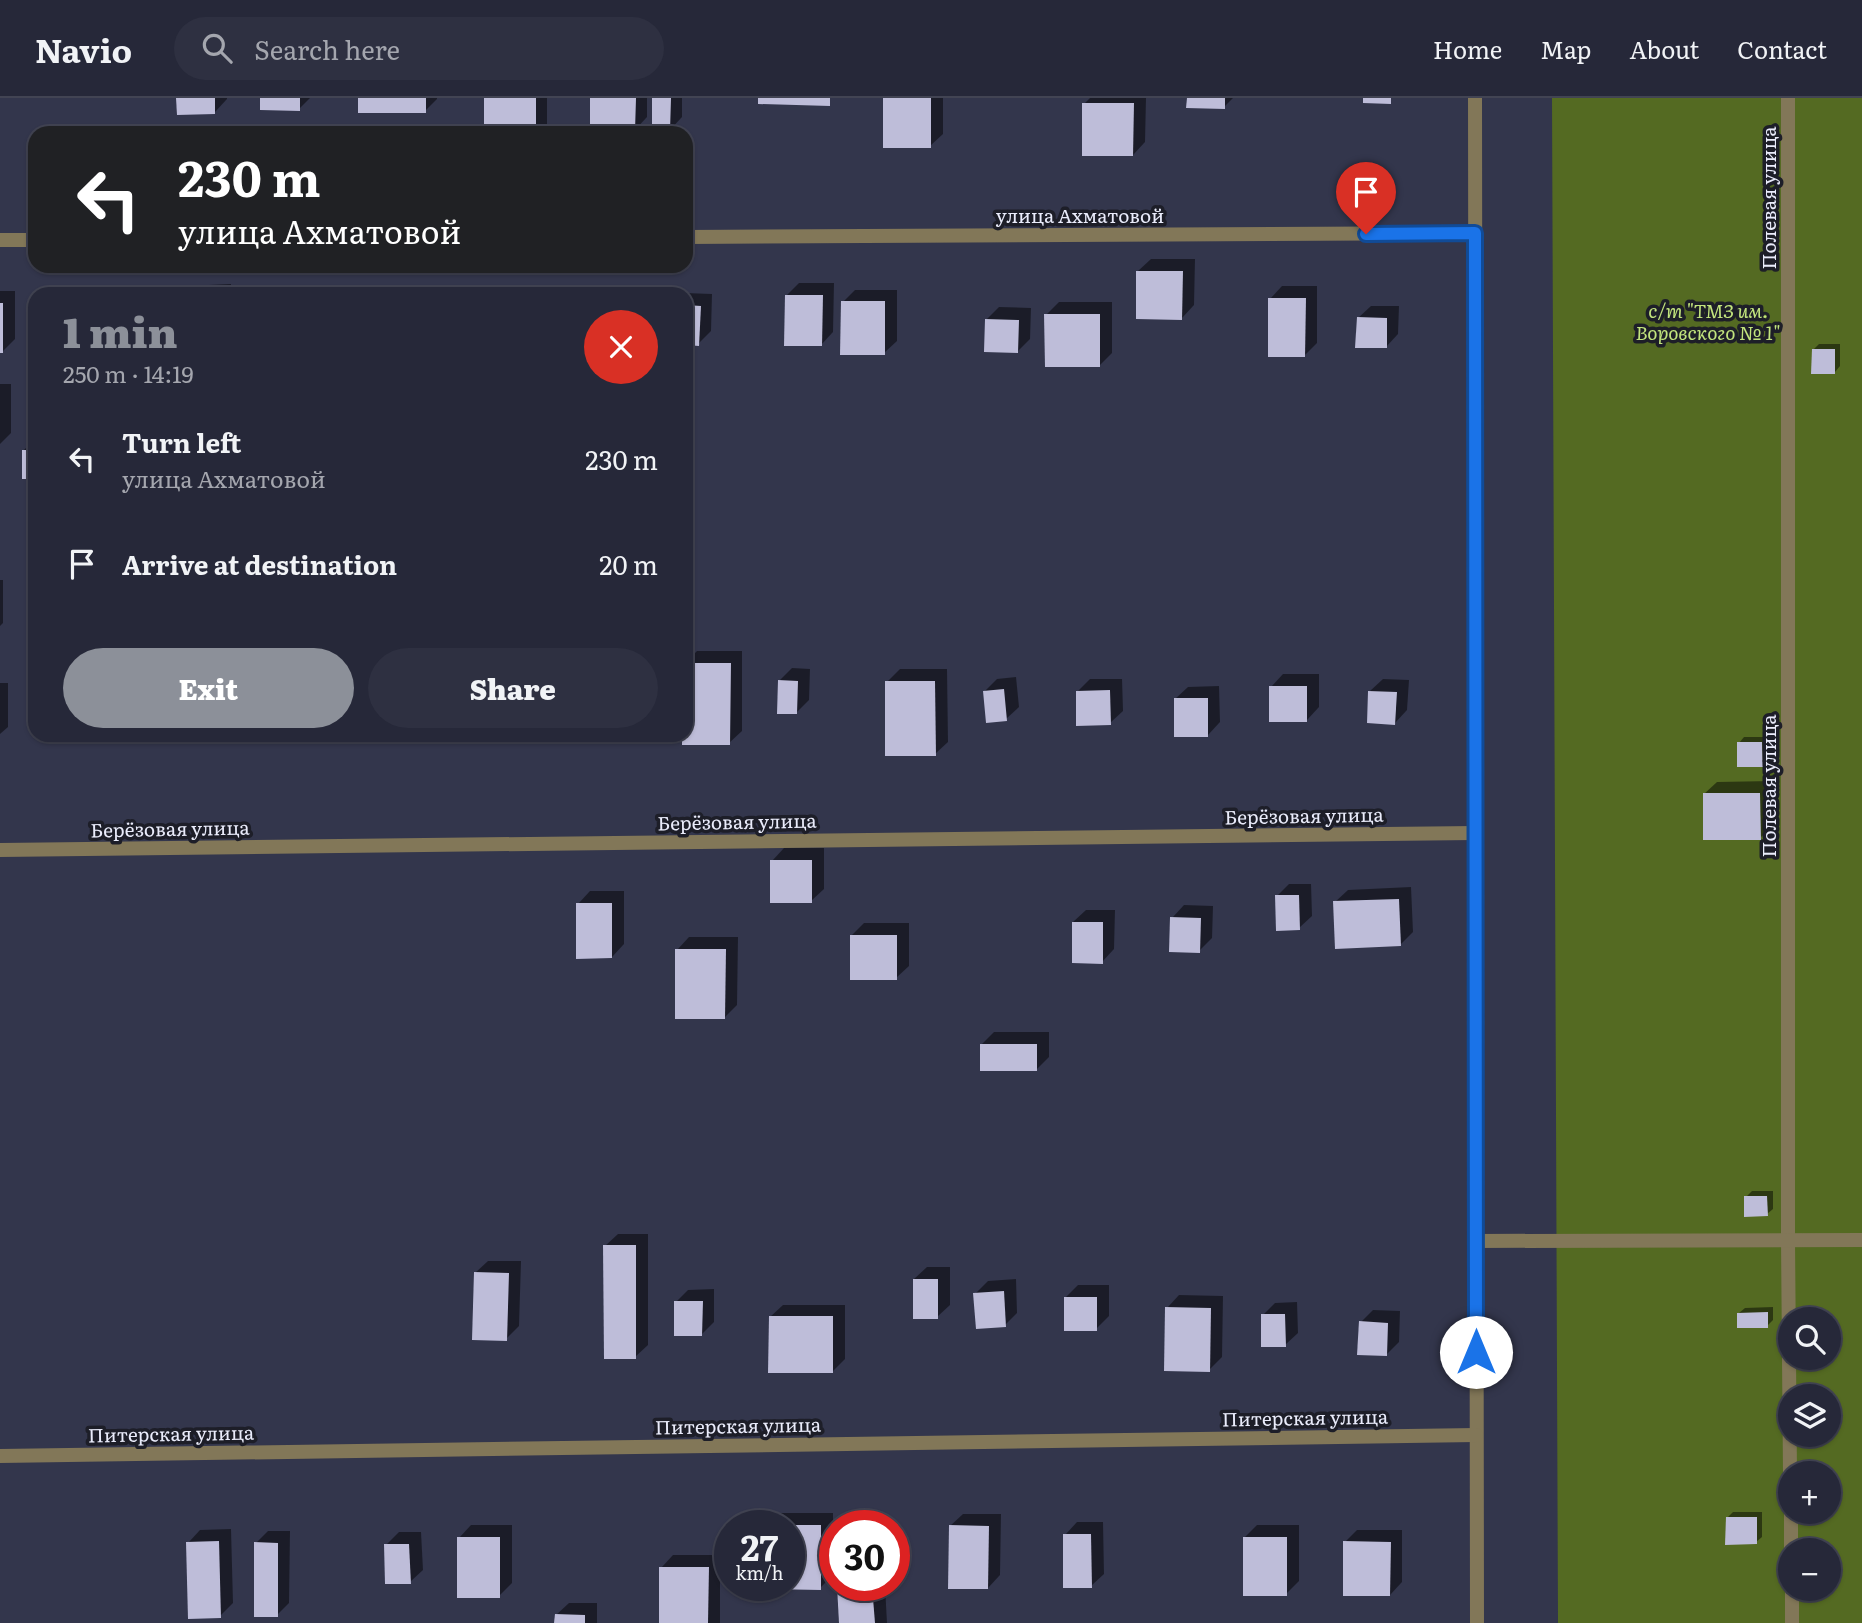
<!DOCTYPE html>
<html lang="en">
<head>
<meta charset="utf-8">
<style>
  :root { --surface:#262839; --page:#2e3041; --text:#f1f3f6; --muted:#a4a6ae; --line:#424453; --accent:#8c9099 }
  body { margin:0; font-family:Literata,serif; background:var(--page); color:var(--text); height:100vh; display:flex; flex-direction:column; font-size:26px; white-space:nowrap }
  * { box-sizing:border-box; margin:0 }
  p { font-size:23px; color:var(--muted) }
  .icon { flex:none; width:38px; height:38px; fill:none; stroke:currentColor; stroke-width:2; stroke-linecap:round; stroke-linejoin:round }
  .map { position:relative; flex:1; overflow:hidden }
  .panel { position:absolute; left:28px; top:189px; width:665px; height:455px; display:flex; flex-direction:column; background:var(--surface); border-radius:21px; box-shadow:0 2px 5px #0004,0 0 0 2px var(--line) }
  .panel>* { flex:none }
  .hud { position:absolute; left:28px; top:28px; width:665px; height:147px; border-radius:21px; box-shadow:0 2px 5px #0004,0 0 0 2px var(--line); background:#202124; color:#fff; overflow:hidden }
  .tools { position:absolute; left:1778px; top:1209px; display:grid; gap:14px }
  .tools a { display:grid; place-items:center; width:63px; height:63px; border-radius:50%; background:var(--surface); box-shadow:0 2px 5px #0004,0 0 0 2px var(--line); font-size:35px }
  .speed { position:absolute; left:714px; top:1412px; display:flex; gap:14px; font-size:35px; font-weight:700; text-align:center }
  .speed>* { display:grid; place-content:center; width:91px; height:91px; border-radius:50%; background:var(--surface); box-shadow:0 2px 5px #0004,0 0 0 2px var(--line); line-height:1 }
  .speed small { font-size:18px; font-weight:400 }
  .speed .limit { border:10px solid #d22; background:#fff; color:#111 }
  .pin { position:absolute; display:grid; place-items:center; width:60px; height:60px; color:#fff; margin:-72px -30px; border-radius:50% 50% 50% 0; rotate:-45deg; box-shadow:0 0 7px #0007 }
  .pin .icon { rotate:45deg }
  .me { position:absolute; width:77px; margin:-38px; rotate:0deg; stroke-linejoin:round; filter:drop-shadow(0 0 5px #0008) }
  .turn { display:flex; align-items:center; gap:24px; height:147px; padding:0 35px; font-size:32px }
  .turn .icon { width:91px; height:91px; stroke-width:2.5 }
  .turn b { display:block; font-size:49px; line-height:60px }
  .round { display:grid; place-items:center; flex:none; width:74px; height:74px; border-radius:37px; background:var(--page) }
  .summary { display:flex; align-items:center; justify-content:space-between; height:119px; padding:0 35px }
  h1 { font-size:42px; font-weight:800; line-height:52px; color:var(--accent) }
  .button { display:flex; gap:14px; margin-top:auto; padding:14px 35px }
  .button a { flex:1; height:80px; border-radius:42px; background:var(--accent); color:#fff; font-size:28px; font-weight:800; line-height:80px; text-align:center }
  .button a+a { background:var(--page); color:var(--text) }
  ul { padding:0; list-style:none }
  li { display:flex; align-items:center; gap:21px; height:105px; padding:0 35px }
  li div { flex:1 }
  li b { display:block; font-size:26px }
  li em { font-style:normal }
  header { display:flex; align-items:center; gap:42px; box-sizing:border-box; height:98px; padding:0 35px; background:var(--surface); border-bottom:2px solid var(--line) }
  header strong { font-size:33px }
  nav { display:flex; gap:38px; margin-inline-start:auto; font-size:24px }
  .search { width:490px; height:63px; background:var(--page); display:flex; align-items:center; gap:18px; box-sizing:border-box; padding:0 24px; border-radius:38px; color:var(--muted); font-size:26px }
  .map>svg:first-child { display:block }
  .green { fill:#546a22; fill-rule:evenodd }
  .shadow { fill:#0007 }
  .building { fill:#bebdd9 }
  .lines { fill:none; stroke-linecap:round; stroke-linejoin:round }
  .minor { stroke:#827758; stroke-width:14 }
  .route-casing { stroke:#114b97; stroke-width:18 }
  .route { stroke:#1a73e8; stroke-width:12 }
  .labels { text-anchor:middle; stroke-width:7; stroke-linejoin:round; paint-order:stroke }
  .street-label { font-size:19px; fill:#eaecfb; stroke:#1d1e28 }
  .park-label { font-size:19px; font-style:italic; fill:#c2e47d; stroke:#1d1e28 }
</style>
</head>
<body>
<header>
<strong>Navio</strong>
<div class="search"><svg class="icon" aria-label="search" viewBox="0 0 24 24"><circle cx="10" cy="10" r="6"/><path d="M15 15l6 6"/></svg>Search here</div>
<nav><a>Home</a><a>Map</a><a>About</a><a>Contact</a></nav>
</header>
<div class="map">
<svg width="1862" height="1525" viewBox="0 0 1862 1525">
  <rect width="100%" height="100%" fill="#33364c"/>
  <!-- green -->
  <path class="green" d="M1552,0h310v1525h-304zM1790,1222h39v38h-39zM1790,1298h39v39h-39zM1790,1376h39v38h-39zM1790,1452h39v39h-39z"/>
  <!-- shadow -->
  <g class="shadow">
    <path d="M178,0h49v1l-12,13z"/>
    <path d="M262,0h48l-11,11z"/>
    <path d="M360,0h77v1l-12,12z"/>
    <rect x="486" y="0" width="61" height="35"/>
    <path d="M591,0h56v19l-12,13z"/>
    <path d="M654,0h28v19l-12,13z"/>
    <path d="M885,0h58v36l-13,12z"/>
    <path d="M1090,0h56l-1,44 -12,13 -49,-51z"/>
    <path d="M1188,0h45l-9,9z"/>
    <path d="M1151,161h44l-1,46 -12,13 -44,-47z"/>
    <path d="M799,185h35l-1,49 -12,13 -34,-50z"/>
    <path d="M231,186v10h-32l10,-9z"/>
    <path d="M585,188l45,1v7h-52z"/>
    <path d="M1282,188h35v57l-12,12 -35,-56z"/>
    <path d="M855,192h42v51l-13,12 -41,-51z"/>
    <path d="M0,193h15v48l-13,13h-2z"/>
    <path d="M685,195l27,1 -1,37 -13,13 -12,-1z"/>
    <path d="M1059,204h53v51l-13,13 -53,-51z"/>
    <path d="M1371,208h28l-1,28 -12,13 -28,-29z"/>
    <path d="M999,209l32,1 -1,31 -13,13 -31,-32z"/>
    <path d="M1819,246h21v22l-5,6 -22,-22z"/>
    <path d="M0,286h11v49l-11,11z"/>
    <path d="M29,347h6v33l-12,-27z"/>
    <path d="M0,482h3v43l-3,3z"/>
    <path d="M697,553h45v80l-13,12 -45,-8h2v-73z"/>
    <path d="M792,570l18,1 -1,31 -12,12 -18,-31z"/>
    <path d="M900,571h47l1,73 -13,12 -48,-72z"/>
    <path d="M1283,576h36v33l-12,13 -36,-33z"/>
    <path d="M1016,579l3,30 -13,12 -21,-28 12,-12z"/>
    <path d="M1090,581h32l1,32 -13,12 -33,-31z"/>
    <path d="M1383,581l26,1 -2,30 -12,13 -25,-32z"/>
    <path d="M0,585h8v44l-8,7z"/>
    <path d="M1219,588l1,36 -12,13 -33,-36 13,-12z"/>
    <path d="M1744,639h24v23l-6,6 -23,-23z"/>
    <path d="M1772,683l1,45 -13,12 -56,-44 13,-12z"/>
    <path d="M784,750h40v41l-13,12 -39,-40z"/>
    <path d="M1289,786h22l1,32 -13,12 -22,-32z"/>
    <path d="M1411,789l2,45 -12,12 -66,-42 13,-12z"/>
    <path d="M590,793h34v53l-12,13 -34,-53z"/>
    <path d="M1184,807l29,1 -1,32 -13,13 -27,-33z"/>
    <path d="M1086,812h29l-1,39 -12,13 -29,-40z"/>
    <path d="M864,825h45v43l-13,12 -44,-43z"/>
    <path d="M689,839h49l-1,68 -12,12 -48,-67z"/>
    <path d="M994,934h55v25l-13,13 -54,-26z"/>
    <path d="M1752,1093h21v18l-6,5 -21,-17z"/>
    <path d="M618,1136h30v111l-13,12 -30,-111z"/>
    <path d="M488,1163h33l-2,65 -13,13 -31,-66z"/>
    <path d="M927,1169h23v38l-13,12 -23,-38z"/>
    <path d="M1016,1181l1,34 -12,12 -30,-31 13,-13z"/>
    <path d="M1078,1187h31v31l-13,13 -30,-32z"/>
    <path d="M714,1191v33l-13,13 -25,-33 12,-12z"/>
    <path d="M1179,1197l44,1 -1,61 -13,13 -42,-62z"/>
    <path d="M1297,1204l1,31 -13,12 -22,-30 12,-12z"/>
    <path d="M783,1207h62v54l-13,13 -62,-55z"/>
    <path d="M1773,1209v13l-6,6 -28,-13 6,-5z"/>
    <path d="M1373,1212l27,1 -1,31 -12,12 -26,-32z"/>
    <path d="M1733,1414h29v25l-6,5 -29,-24z"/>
    <path d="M781,1415h52v62l-13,13h-51v-2h20v-60h-20z"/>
    <path d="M963,1416h38l-1,61 -12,13 -38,-62z"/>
    <path d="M1077,1424h26l1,52 -13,12 -26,-51z"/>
    <path d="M471,1427h41v58l-13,13 -40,-58z"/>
    <path d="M1257,1427h42v56l-13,13 -41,-57z"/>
    <path d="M231,1431l2,74 -13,13 -32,-73 12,-13z"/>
    <path d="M1357,1432h45v52l-12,13 -45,-53z"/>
    <path d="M268,1433h22l-1,72 -12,12 -21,-72z"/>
    <path d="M399,1434h22l2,38 -13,12 -24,-37z"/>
    <path d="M673,1457h47v68h-60l1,-55z"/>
    <path d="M838,1488h47l2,37h-46z"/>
    <path d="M569,1505h28v20h-41v-8z"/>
  </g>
  <!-- building -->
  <g class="building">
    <path d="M176,0h39v16l-38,1z"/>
    <path d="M260,0h40v13l-40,-1z"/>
    <rect x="358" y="0" width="68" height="15"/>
    <rect x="484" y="0" width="52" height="35"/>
    <path d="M590,0h46l-1,33h-45z"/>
    <path d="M652,0h19l-1,33 -18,1z"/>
    <path d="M758,0h72v8l-72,-2z"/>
    <rect x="883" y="0" width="48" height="50"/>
    <path d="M1187,0h38v11l-39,-1z"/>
    <path d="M1363,0h28v6l-28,-1z"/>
    <path d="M1082,5h52l-1,53h-51z"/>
    <path d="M1136,173h47l-1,49 -46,-1z"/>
    <path d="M785,197h38l-1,51h-38z"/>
    <path d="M1268,200h38l-1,59h-37z"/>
    <path d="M841,203h44v54h-45z"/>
    <rect x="0" y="205" width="3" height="50"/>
    <path d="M686,207l15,1 -2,40 -13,-1z"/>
    <path d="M1044,216h56v53h-55z"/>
    <path d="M1357,219l30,1v30h-32z"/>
    <path d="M985,221l34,1 -1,33 -34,-1z"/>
    <path d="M1812,251h23v25h-24z"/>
    <rect x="22" y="352" width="13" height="29"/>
    <path d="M686,565h45l-1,82h-48v-10h4z"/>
    <path d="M778,582l20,1 -1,33h-20z"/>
    <path d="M885,583h50l1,75h-51z"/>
    <rect x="1269" y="588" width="38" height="36"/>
    <path d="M1004,591l3,32 -21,2 -3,-32z"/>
    <path d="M1110,592l1,35 -35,1v-35z"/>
    <path d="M1368,593l29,1 -2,33 -28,-2z"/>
    <rect x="1174" y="600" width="34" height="39"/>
    <path d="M1737,644h25l1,25h-26z"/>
    <path d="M1703,695h57l1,47h-58z"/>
    <rect x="770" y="762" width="42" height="43"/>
    <path d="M1275,797h24l1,35 -24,1z"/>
    <path d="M1399,801l2,47 -66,3 -2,-48z"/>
    <path d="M576,805h36v55l-36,1z"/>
    <path d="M1170,819l31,1 -1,35 -31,-1z"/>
    <path d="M1072,824h31v42l-31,-1z"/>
    <rect x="850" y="837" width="47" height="45"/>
    <path d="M675,851h51l-1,70h-50z"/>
    <rect x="980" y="946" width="57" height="27"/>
    <path d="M1744,1098h23l1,20 -24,1z"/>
    <path d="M603,1147h33v114h-32z"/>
    <path d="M474,1174l35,1 -2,68 -35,-1z"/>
    <rect x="913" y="1181" width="25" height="40"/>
    <path d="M1004,1193l2,36 -30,2 -3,-36z"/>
    <rect x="1064" y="1199" width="33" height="34"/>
    <path d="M674,1203h29l-1,35h-28z"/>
    <path d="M1165,1209l46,1 -1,64 -46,-1z"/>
    <path d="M1768,1214v16h-31v-15z"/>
    <path d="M1261,1216h24l1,33h-25z"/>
    <path d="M769,1218h64v57h-65z"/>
    <path d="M1359,1223l29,2 -1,33 -30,-1z"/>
    <path d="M1726,1419h31v27l-32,1z"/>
    <path d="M789,1427h32v65l-54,-1v-3h22z"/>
    <path d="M949,1427l40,1 -1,63h-40z"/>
    <path d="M1063,1436h28l1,54h-29z"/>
    <rect x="457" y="1439" width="43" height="61"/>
    <rect x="1243" y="1439" width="44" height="59"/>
    <path d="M219,1443l2,77 -33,1 -2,-77z"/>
    <path d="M1343,1443l48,1 -1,54h-47z"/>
    <path d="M254,1444l24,1v74h-24z"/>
    <path d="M384,1446h25l2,40h-26z"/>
    <path d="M659,1469h50l-1,56h-49z"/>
    <path d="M837,1488h35l3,37h-36z"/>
    <path d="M555,1516l30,1v8h-31z"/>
  </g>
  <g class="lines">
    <!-- minor -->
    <g class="minor">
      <path d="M1475,0l2,1525"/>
      <path d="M1788,0v1142l2,234"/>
      <path d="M686,139l789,-4"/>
      <path d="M0,142h35"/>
      <path d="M0,752l1475,-17"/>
      <path d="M1476,1143l386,-1"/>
      <path d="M0,1358l1476,-21"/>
      <path d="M1791,1414v38"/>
      <path d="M1792,1491v34"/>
    </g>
  </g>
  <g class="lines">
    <defs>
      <path id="route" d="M1366,136l109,-1 1,1119"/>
    </defs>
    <!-- route casing -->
    <use href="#route" class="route-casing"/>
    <!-- route -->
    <use href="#route" class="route"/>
  </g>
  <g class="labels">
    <!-- street labels -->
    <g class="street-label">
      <text transform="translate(1769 100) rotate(-90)" y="7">Полевая улица</text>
      <text x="1080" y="125">улица Ахматовой</text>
      <text transform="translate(1769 688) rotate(-90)" y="7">Полевая улица</text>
      <text transform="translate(1304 718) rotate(-1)" y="7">Берёзовая улица</text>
      <text transform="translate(737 724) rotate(-1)" y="7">Берёзовая улица</text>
      <text transform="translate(170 731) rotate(-1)" y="7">Берёзовая улица</text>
      <text transform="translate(1305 1320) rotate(-1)" y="7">Питерская улица</text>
      <text transform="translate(738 1328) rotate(-1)" y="7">Питерская улица</text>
      <text transform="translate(171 1336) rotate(-1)" y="7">Питерская улица</text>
    </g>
    <!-- park labels -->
    <g class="park-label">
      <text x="1708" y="220">с/т "ТМЗ им.<tspan x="1708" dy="22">Воровского № 1"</tspan></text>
    </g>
  </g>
</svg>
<div class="tools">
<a><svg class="icon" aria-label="search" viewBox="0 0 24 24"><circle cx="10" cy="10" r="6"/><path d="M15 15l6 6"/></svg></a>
<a><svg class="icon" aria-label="layers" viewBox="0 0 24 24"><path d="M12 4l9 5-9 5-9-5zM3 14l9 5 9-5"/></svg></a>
<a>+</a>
<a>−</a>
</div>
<div class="speed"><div>27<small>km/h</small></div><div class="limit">30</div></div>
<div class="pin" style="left:1366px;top:136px;background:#d93025"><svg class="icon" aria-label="arrive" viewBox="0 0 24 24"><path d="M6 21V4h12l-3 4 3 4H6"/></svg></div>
<svg class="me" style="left:1476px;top:1254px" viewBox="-20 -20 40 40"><circle r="19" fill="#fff"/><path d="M0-13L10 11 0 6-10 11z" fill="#1a73e8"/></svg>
<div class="hud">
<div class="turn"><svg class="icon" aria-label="left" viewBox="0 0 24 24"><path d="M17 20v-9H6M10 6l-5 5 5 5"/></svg><div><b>230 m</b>улица Ахматовой</div></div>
</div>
<section class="panel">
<div class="summary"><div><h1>1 min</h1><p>250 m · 14:19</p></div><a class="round" style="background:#d93025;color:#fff"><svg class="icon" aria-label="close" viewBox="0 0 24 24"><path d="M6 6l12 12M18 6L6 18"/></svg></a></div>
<ul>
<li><svg class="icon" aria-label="left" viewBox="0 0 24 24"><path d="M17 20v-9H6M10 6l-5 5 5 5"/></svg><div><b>Turn left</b><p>улица Ахматовой</p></div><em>230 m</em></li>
<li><svg class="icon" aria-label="arrive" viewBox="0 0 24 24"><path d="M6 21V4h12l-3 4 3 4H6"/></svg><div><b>Arrive at destination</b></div><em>20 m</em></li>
</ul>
<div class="button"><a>Exit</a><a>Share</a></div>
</section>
</div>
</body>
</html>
